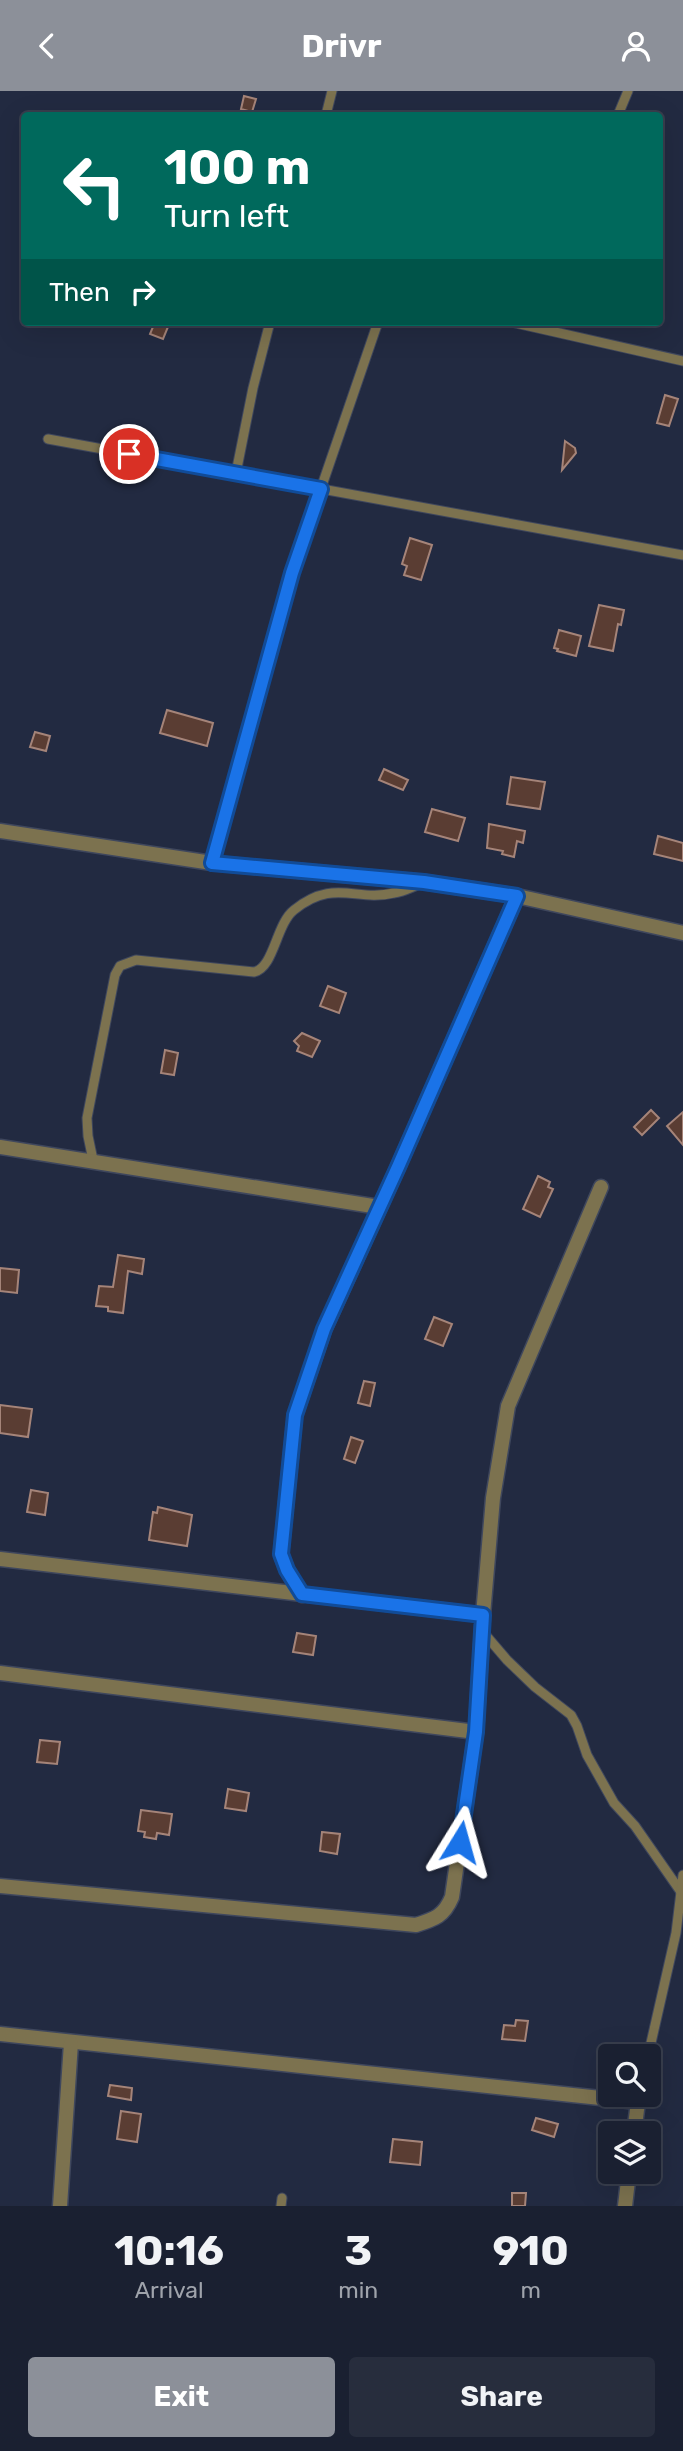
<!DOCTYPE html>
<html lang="en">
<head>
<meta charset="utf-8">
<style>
  :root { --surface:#1a2031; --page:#272d3d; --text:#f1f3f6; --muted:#9fa3ab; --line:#383e4d; --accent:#8c9099 }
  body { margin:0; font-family:Rubik,sans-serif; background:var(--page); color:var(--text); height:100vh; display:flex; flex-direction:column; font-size:26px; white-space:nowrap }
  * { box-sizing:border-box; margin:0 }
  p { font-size:23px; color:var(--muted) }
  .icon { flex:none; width:38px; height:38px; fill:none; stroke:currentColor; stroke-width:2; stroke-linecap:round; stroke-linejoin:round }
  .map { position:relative; height:2115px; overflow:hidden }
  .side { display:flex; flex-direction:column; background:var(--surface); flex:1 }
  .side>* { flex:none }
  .guide { position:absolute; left:21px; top:21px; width:642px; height:214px; border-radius:7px; box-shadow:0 7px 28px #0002,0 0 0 2px var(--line); background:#00695c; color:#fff; overflow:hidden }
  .buttons { position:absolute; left:598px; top:1953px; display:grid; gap:14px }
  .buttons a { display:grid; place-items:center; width:63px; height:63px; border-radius:7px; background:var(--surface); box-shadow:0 7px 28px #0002,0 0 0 2px var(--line); font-size:35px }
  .pin { position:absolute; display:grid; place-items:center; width:60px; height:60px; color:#fff; margin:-30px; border:4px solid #fff; border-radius:50%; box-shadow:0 2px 7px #0007 }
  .me { position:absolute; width:77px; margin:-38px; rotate:8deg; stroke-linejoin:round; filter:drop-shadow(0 0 5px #0008) }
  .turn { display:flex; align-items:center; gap:24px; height:147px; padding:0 28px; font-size:32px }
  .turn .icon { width:91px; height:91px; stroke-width:2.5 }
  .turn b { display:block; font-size:49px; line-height:60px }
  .then { display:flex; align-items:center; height:66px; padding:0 28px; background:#0003; gap:14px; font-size:26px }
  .eta { display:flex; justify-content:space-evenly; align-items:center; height:119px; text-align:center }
  .eta b { font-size:42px; font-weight:700; line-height:49px }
  .action { display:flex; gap:14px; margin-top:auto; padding:14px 28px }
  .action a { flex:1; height:80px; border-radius:7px; background:var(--accent); color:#fff; font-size:28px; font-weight:700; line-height:80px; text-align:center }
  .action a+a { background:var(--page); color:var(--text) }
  header { display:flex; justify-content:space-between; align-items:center; height:91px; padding:0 28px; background:var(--accent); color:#fff; font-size:32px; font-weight:700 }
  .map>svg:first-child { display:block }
  .building { fill:#5a3d33; stroke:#a58479; stroke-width:2 }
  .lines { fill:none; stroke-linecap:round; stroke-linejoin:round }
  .service-casing { stroke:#3f475d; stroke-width:11 }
  .minor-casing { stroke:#3f475d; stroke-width:17 }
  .service { stroke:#7c724f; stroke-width:9 }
  .minor { stroke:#7c724f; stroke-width:14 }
  .route-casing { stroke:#114b97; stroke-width:18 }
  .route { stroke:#1a73e8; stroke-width:12 }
</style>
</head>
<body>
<header><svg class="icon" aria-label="back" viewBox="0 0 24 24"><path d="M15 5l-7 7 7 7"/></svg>Drivr<svg class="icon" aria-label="person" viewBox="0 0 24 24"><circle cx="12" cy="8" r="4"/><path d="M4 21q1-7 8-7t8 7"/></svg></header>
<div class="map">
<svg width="683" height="2115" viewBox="0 0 683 2115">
  <rect width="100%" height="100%" fill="#222a41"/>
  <!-- building -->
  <g class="building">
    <path d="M244,5l12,3 -4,13 -11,-3z"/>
    <path d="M155,231h15l-7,17 -13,-5z"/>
    <path d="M665,304l13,4 -9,27 -12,-3z"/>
    <path d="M565,350l10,7 1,5 -14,17z"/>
    <path d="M410,447l22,7 -11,35 -17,-5 3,-9 -5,-2z"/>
    <path d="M599,514l25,5 -3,15 -3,-1 -5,27 -24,-5z"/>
    <path d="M559,539l22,6 -5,20 -19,-5 1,-2 -4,-1z"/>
    <path d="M167,619l46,13 -6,23 -47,-13z"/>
    <path d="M35,641l15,4 -4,15 -16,-4z"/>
    <path d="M384,678l24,11 -5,10 -24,-10z"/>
    <path d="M511,686l34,5 -5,27 -33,-5z"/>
    <path d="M432,718l33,9 -7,23 -33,-9z"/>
    <path d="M489,733l36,7 -2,12 -6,-2 -3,16 -12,-3 1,-3 -16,-3z"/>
    <path d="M658,745l25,7v18l-29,-7z"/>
    <path d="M328,895l18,7 -7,20 -19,-7z"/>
    <path d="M302,942l18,8 -8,16 -15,-6 2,-5 -5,-5z"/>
    <path d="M165,959l13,3 -4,22 -13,-2z"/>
    <path d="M651,1019l8,8 -17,17 -8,-8z"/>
    <path d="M683,1021v33l-16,-19z"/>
    <path d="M538,1085l12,6 -2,5 5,2 -13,28 -17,-8z"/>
    <path d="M118,1164l26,4 -2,15 -14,-3 -5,42 -15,-2v-4l-12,-1 3,-20 14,1z"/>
    <path d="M0,1177l19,2 -2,23 -17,-2z"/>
    <path d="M434,1226l18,7 -9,22 -18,-7z"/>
    <path d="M364,1290l11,2 -5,23 -12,-3z"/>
    <path d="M0,1314l32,4 -4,28 -28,-4z"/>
    <path d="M351,1346l12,4 -8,22 -11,-4z"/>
    <path d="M31,1399l17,3 -3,22 -18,-3z"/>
    <path d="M158,1416l34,8 -5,31 -38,-6 4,-28 4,1z"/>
    <path d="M297,1542l19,3 -3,19 -20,-3z"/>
    <path d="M40,1649l20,2 -3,22 -20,-2z"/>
    <path d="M228,1698l21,4 -3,18 -21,-3z"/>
    <path d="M141,1719l31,4 -3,21 -12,-2 -1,6 -12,-2 1,-5 -7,-1z"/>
    <path d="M322,1741l18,2 -3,20 -17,-3z"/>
    <path d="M516,1929l12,1 -3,20 -23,-2 2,-14 11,1z"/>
    <path d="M110,1994l22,3 -1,12 -23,-4z"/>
    <path d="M121,2020l20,3 -4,28 -20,-3z"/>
    <path d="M536,2027l22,6 -4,13 -22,-7z"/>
    <path d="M393,2048l29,3 -2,23 -30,-3z"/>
    <path d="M512,2102h14l-1,13h-13z"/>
  </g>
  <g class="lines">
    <defs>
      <g id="service">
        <path d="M326,24l6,-24"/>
        <path d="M618,24l10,-24"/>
        <path d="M511,231l172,39"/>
        <path d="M48,348l635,116"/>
        <path d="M236,382l17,-85 17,-66"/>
        <path d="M212,772l80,-290 86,-251"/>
        <path d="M93,1069l-5,-24 -1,-18 28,-143 5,-9 16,-6 118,12c20,-4 22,-48 40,-62 40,-32 61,-8 100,-17 9,-1 18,-6 26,-9"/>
        <path d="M483,1541l24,28 28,27 36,28 6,11 10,29 27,48 21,23 46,66"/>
        <path d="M648,1965l28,-123 7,-58"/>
        <path d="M281,2115l1,-8"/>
      </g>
      <g id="minor">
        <path d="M0,740l212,32 212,19 93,14 166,37"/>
        <path d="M0,1056l379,60"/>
        <path d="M0,1468l483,56"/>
        <path d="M302,1504l-15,-25 -6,-16 14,-139 29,-85 74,-163 119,-271"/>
        <path d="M0,1582l476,59"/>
        <path d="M0,1795l416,39c19,-6 28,-9 36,-28l24,-165 7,-117 10,-117 15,-92 93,-219"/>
        <path d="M0,1943l638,68 -4,31"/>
        <path d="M60,2115l11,-163"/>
        <path d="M625,2115l4,-34"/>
      </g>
    </defs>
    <!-- service casing -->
    <use href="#service" class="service-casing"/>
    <!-- minor casing -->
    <use href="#minor" class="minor-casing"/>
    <!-- service -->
    <use href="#service" class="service"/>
    <!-- minor -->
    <use href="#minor" class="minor"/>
  </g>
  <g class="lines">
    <defs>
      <path id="route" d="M129,363l192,35 -29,84 -80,290 212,19 93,14 -119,271 -74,162 -29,86 -14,139 6,16 15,24 181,21 -7,117 -16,110"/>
    </defs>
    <!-- route casing -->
    <use href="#route" class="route-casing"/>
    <!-- route -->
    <use href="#route" class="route"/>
  </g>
</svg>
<div class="buttons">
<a><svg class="icon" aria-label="search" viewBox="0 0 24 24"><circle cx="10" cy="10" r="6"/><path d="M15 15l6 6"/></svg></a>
<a><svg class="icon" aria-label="layers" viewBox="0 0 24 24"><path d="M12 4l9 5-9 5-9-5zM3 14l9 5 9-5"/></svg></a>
</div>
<div class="pin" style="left:129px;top:363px;background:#d93025"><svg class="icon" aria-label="arrive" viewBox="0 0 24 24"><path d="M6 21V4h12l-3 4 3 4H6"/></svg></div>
<svg class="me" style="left:460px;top:1751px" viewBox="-20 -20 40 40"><path d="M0-17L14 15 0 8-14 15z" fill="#1a73e8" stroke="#fff" stroke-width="4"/></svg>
<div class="guide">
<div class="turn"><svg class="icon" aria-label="left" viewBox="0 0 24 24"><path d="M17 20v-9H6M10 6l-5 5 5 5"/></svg><div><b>100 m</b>Turn left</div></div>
<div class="then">Then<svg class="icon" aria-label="right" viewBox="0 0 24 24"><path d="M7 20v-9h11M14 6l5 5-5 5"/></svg></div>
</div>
</div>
<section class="side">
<div class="eta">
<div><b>10:16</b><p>Arrival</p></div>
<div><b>3</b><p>min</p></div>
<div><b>910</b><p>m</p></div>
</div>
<div class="action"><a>Exit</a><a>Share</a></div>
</section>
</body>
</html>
